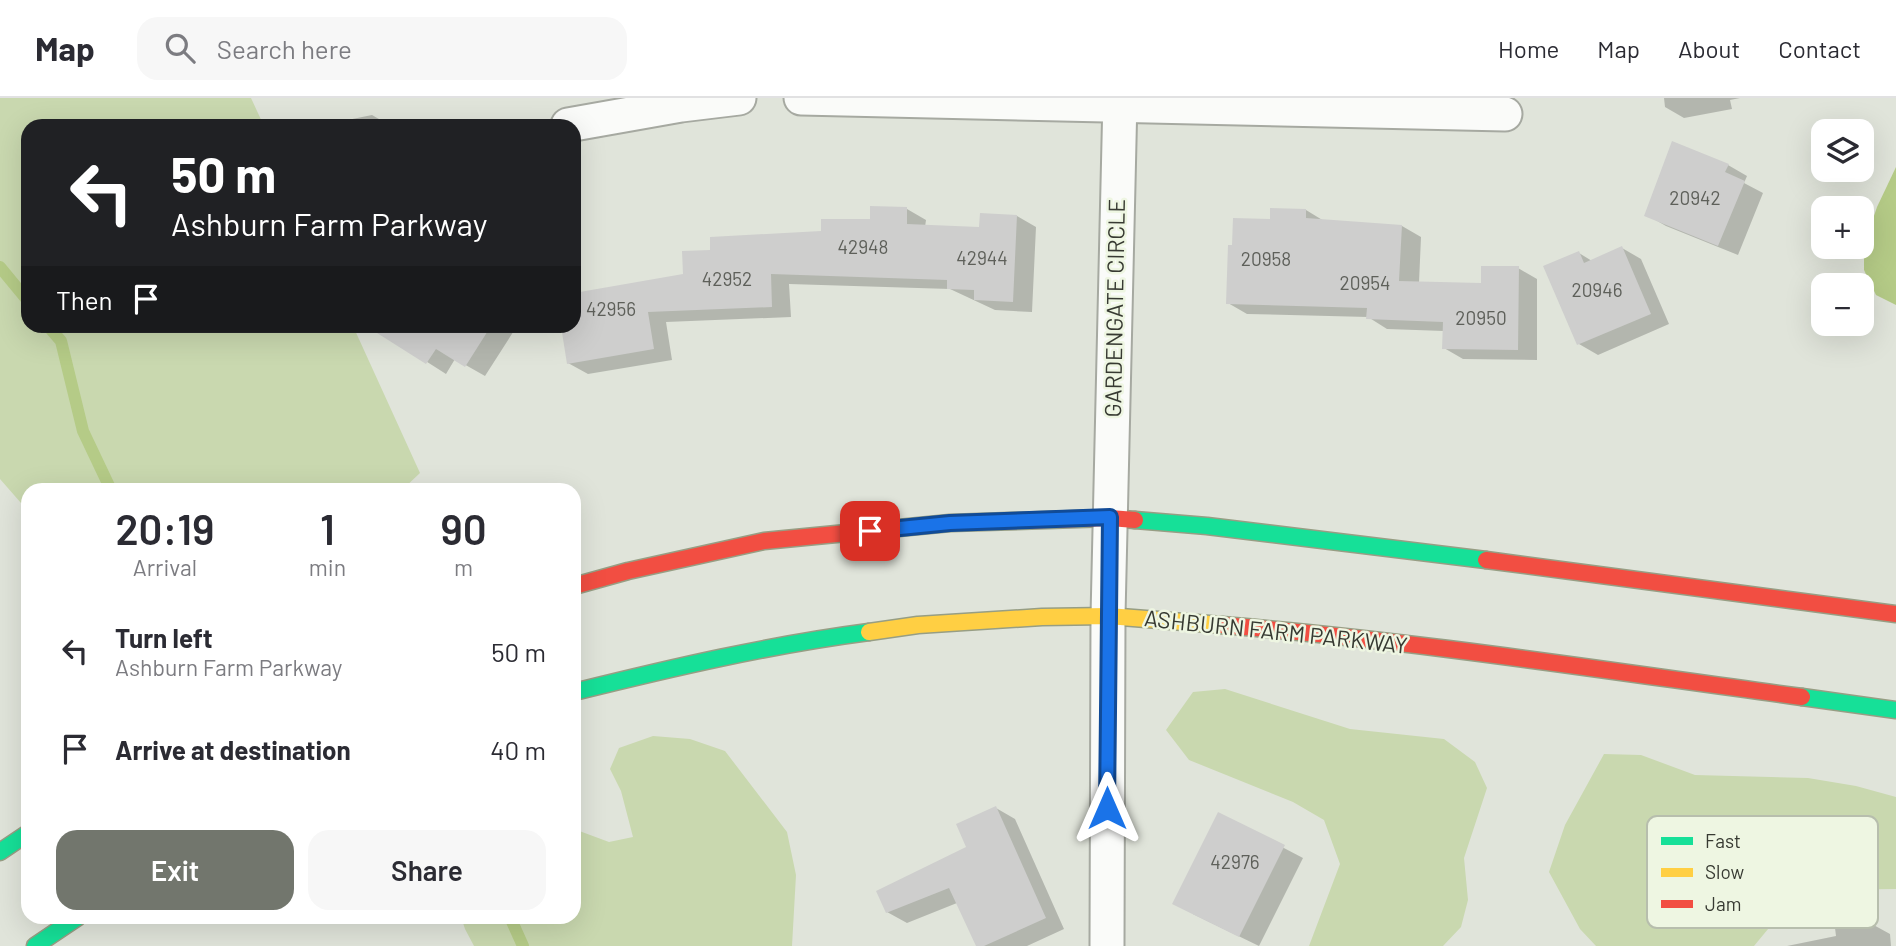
<!DOCTYPE html>
<html lang="en">
<head>
<meta charset="utf-8">
<style>
  :root { --surface:#fff; --page:#f7f7f7; --text:#2b2b33; --muted:#7c7c81; --line:#e1e1e2; --accent:#72766d }
  body { margin:0; font-family:Barlow,sans-serif; background:var(--page); color:var(--text); height:100vh; display:flex; flex-direction:column; font-size:26px; white-space:nowrap }
  * { box-sizing:border-box; margin:0 }
  p { font-size:23px; color:var(--muted) }
  .icon { flex:none; width:38px; height:38px; fill:none; stroke:currentColor; stroke-width:2; stroke-linecap:round; stroke-linejoin:round }
  .map { position:relative; flex:1; overflow:hidden }
  .panel { position:absolute; left:21px; top:385px; width:560px; height:441px; display:flex; flex-direction:column; background:var(--surface); border-radius:21px; box-shadow:0 7px 28px #0002 }
  .panel>* { flex:none }
  .hud { position:absolute; left:21px; top:21px; width:560px; height:214px; border-radius:21px; box-shadow:0 7px 28px #0002; background:#202124; color:#fff; overflow:hidden }
  .tools { position:absolute; left:1811px; top:21px; display:grid; gap:14px }
  .tools a { display:grid; place-items:center; width:63px; height:63px; border-radius:14px; background:var(--surface); box-shadow:0 7px 28px #0002; font-size:35px }
  .pin { position:absolute; display:grid; place-items:center; width:60px; height:60px; color:#fff; margin:-30px; border-radius:14px; box-shadow:0 4px 10px #0006 }
  .me { position:absolute; width:77px; margin:-38px; rotate:0deg; stroke-linejoin:round; filter:drop-shadow(0 0 5px #0008) }
  .turn { display:flex; align-items:center; gap:24px; height:147px; padding:0 35px; font-size:32px }
  .turn .icon { width:91px; height:91px; stroke-width:2.5 }
  .turn b { display:block; font-size:49px; line-height:60px }
  .then { display:flex; align-items:center; height:66px; padding:0 35px; background:#0003; gap:14px; font-size:26px }
  .eta { display:flex; justify-content:space-evenly; align-items:center; height:119px; text-align:center }
  .eta b { font-size:42px; font-weight:600; line-height:49px }
  .button { display:flex; gap:14px; margin-top:auto; padding:14px 35px }
  .button a { flex:1; height:80px; border-radius:21px; background:var(--accent); color:#fff; font-size:28px; font-weight:600; line-height:80px; text-align:center }
  .button a+a { background:var(--page); color:var(--text) }
  ul { padding:0; list-style:none }
  li { display:flex; align-items:center; gap:21px; height:98px; padding:0 35px }
  li div { flex:1 }
  li b { display:block; font-size:26px }
  li em { font-style:normal }
  header { display:flex; align-items:center; gap:42px; box-sizing:border-box; height:98px; padding:0 35px; background:var(--surface); border-bottom:2px solid var(--line) }
  header strong { font-size:33px }
  nav { display:flex; gap:38px; margin-inline-start:auto; font-size:24px }
  .search { width:490px; height:63px; background:var(--page); display:flex; align-items:center; gap:18px; box-sizing:border-box; padding:0 24px; border-radius:21px; color:var(--muted); font-size:26px }
  .map>svg:first-child { display:block }
  .green { fill:#c9d8af }
  .water { fill:#b5cb87 }
  .shadow { fill:#0003 }
  .lines { fill:none; stroke-linecap:round; stroke-linejoin:round }
  .stream { stroke:#b5cb87; stroke-width:12 }
  .building { fill:#cececd }
  .street-casing { stroke:#a6a9a1; stroke-width:37 }
  .fast-casing { stroke:#979e84; stroke-width:19 }
  .slow-casing { stroke:#979e84; stroke-width:19 }
  .jam-casing { stroke:#979e84; stroke-width:19 }
  .street { stroke:#fafbf9; stroke-width:33 }
  .fast { stroke:#16e098; stroke-width:16 }
  .slow { stroke:#ffcf43; stroke-width:16 }
  .jam { stroke:#f24e42; stroke-width:16 }
  .route-casing { stroke:#114b97; stroke-width:18 }
  .route { stroke:#1a73e8; stroke-width:12 }
  .labels { text-anchor:middle; stroke-width:5; stroke-linejoin:round; paint-order:stroke }
  .number-label { font-size:19px; fill:#5e605a }
  .street-label { font-size:23px; fill:#373a32; stroke:#eef6e2 }
  .key { fill:#eef6e2; stroke:#b7bead; stroke-width:2 }
  .key-label { font-size:19px; fill:#373a32 }
</style>
</head>
<body>
<header>
<strong>Map</strong>
<div class="search"><svg class="icon" aria-label="search" viewBox="0 0 24 24"><circle cx="10" cy="10" r="6"/><path d="M15 15l6 6"/></svg>Search here</div>
<nav><a>Home</a><a>Map</a><a>About</a><a>Contact</a></nav>
</header>
<div class="map">
<svg width="1896" height="848" viewBox="0 0 1896 848">
  <rect width="100%" height="100%" fill="#e0e4da"/>
  <!-- green -->
  <g class="green">
    <path d="M0,0h251l13,28h-236v200h325l67,147 -18,17h-374v21l-28,-32z"/>
    <path d="M1225,591l125,40 94,10 31,23 12,26 -23,70 4,42 -7,27 -18,19h-134l31,-82 -16,-44 -31,-18 -104,-42 -23,-30 27,-38z"/>
    <path d="M653,638l37,3 35,12 62,81 9,43 -4,71h-318l-9,-17 -4,-12h113v-88l35,13 24,-5 -12,-46 -11,-22 9,-21z"/>
    <path d="M1604,656l37,1 54,20 113,3 48,8 40,11v92l-75,1 -43,27 -24,29h-158l-16,-17 -31,-57 16,-47z"/>
  </g>
  <!-- water -->
  <path class="water" d="M1896,69v138l-20,-10 -12,-25v-25l13,-38z"/>
  <!-- shadow -->
  <g class="shadow">
    <path d="M1664,0h76l-10,2 2,9 -48,9 -19,-11z"/>
    <path d="M372,17l19,11h-73z"/>
    <path d="M1728,67l19,11 -3,7 19,10 -25,62 -72,-29 -19,-11z"/>
    <path d="M907,111l19,11 -1,7 56,2 36,-13 19,11 -4,85 -37,-2 -45,-21 -161,-5 2,33 -125,5 6,38 -84,14 -20,-11 -6,-37h12v-31l111,-19 27,-25 110,-19 50,-11z"/>
    <path d="M1306,112l18,11 78,5 19,11 -2,46 64,2 35,-17 19,11v81l-74,-1 -19,-11v-17l-57,-2 -19,-12 -121,-3 -19,-11 43,-82z"/>
    <path d="M1622,150l19,11 28,65 -71,31 -19,-11v-91l13,8z"/>
    <path d="M410,228h107l-32,50 -30,-17 -9,15 -47,-30z"/>
    <path d="M996,710l19,11 49,110 -37,17h-49l-21,-43 -50,20 -20,-11 81,-65z"/>
    <path d="M1219,716l84,44 -44,88 -66,-32z"/>
    <path d="M1870,825l20,11 1,12h-104l49,-10 -1,-8z"/>
  </g>
  <g class="lines">
    <!-- stream -->
    <g class="stream">
      <path d="M0,169l28,34"/>
      <path d="M48,228l13,15 22,90 28,59"/>
      <path d="M510,819l13,29"/>
    </g>
  </g>
  <!-- building -->
  <g class="building">
    <path d="M1672,43l57,23 -4,8 20,9 -27,65 -74,-30z"/>
    <path d="M870,108l37,1v17l72,3 1,-14 37,2 -4,87 -39,-2v-10l-27,-1v-9l-176,-6 1,33 -124,5 6,37 -87,15 -6,-38h13v-33l109,-19 -1,-23 28,-1v-13l111,-6v-12h49z"/>
    <path d="M1270,110l36,1v9l96,7 -3,56 82,2v-17h38l-1,84 -76,-1 1,-27 -77,-3 1,-11 -141,-4 2,-59h4l1,-27 37,1z"/>
    <path d="M1622,148l29,68 -74,31 -34,-79 36,-15 5,12z"/>
    <path d="M366,228h125l-26,41 -29,-18 -10,15z"/>
    <path d="M996,708l50,112 -62,28h-8l-27,-58 -63,25 -10,-22 90,-44 -10,-23z"/>
    <path d="M1218,714l67,33 -46,92 -67,-33z"/>
  </g>
  <g class="lines">
    <defs>
      <g id="street">
        <path d="M801,0l704,16"/>
        <path d="M568,27l113,-20 58,-7"/>
        <path d="M1107,848l1,-330 12,-518"/>
      </g>
      <g id="fast">
        <path d="M1135,422l72,6 279,34"/>
        <path d="M574,594c97,-24 195,-47 295,-60"/>
        <path d="M1802,599l94,13"/>
        <path d="M0,754l28,-19"/>
        <path d="M35,848l43,-29"/>
      </g>
      <path id="slow" d="M869,534l49,-7 124,-8 66,-1 114,9"/>
      <g id="jam">
        <path d="M1486,462l410,54"/>
        <path d="M574,488l54,-15 136,-30 186,-18 160,-5 25,2"/>
        <path d="M1222,527c194,16 387,46 580,72"/>
      </g>
    </defs>
    <!-- street casing -->
    <use href="#street" class="street-casing"/>
    <!-- fast casing -->
    <use href="#fast" class="fast-casing"/>
    <!-- slow casing -->
    <use href="#slow" class="slow-casing"/>
    <!-- jam casing -->
    <use href="#jam" class="jam-casing"/>
    <!-- street -->
    <use href="#street" class="street"/>
    <!-- fast -->
    <use href="#fast" class="fast"/>
    <!-- slow -->
    <use href="#slow" class="slow"/>
    <!-- jam -->
    <use href="#jam" class="jam"/>
  </g>
  <g class="lines">
    <defs>
      <path id="route" d="M870,433l80,-8 160,-6 -3,291"/>
    </defs>
    <!-- route casing -->
    <use href="#route" class="route-casing"/>
    <!-- route -->
    <use href="#route" class="route"/>
  </g>
  <g class="labels">
    <!-- number labels -->
    <g class="number-label">
      <text x="1695" y="107">20942</text>
      <text x="863" y="156">42948</text>
      <text x="982" y="167">42944</text>
      <text x="1266" y="168">20958</text>
      <text x="727" y="188">42952</text>
      <text x="1365" y="192">20954</text>
      <text x="1597" y="199">20946</text>
      <text x="611" y="218">42956</text>
      <text x="1481" y="227">20950</text>
      <text x="1235" y="771">42976</text>
    </g>
    <!-- street labels -->
    <g class="street-label">
      <text transform="translate(1115 210) rotate(-89)" y="8">GARDENGATE CIRCLE</text>
      <text transform="translate(1276 534) rotate(6)" y="8">ASHBURN FARM PARKWAY</text>
    </g>
  </g>
  <!-- legend -->
  <rect x="1647" y="718" width="231" height="112" rx="10" class="key"/>
  <rect x="1661" y="739" width="32" height="8" fill="#16e098"/>
  <rect x="1661" y="770" width="32" height="9" fill="#ffcf43"/>
  <rect x="1661" y="802" width="32" height="8" fill="#f24e42"/>
  <g class="key-label">
    <text x="1705" y="750">Fast</text>
    <text x="1705" y="781">Slow</text>
    <text x="1705" y="813">Jam</text>
  </g>
</svg>
<div class="tools">
<a><svg class="icon" aria-label="layers" viewBox="0 0 24 24"><path d="M12 4l9 5-9 5-9-5zM3 14l9 5 9-5"/></svg></a>
<a>+</a>
<a>−</a>
</div>
<div class="pin" style="left:870px;top:433px;background:#d93025"><svg class="icon" aria-label="arrive" viewBox="0 0 24 24"><path d="M6 21V4h12l-3 4 3 4H6"/></svg></div>
<svg class="me" style="left:1107px;top:710px" viewBox="-20 -20 40 40"><path d="M0-17L14 15 0 8-14 15z" fill="#1a73e8" stroke="#fff" stroke-width="4"/></svg>
<div class="hud">
<div class="turn"><svg class="icon" aria-label="left" viewBox="0 0 24 24"><path d="M17 20v-9H6M10 6l-5 5 5 5"/></svg><div><b>50 m</b>Ashburn Farm Parkway</div></div>
<div class="then">Then<svg class="icon" aria-label="arrive" viewBox="0 0 24 24"><path d="M6 21V4h12l-3 4 3 4H6"/></svg></div>
</div>
<section class="panel">
<div class="eta">
<div><b>20:19</b><p>Arrival</p></div>
<div><b>1</b><p>min</p></div>
<div><b>90</b><p>m</p></div>
</div>
<ul>
<li><svg class="icon" aria-label="left" viewBox="0 0 24 24"><path d="M17 20v-9H6M10 6l-5 5 5 5"/></svg><div><b>Turn left</b><p>Ashburn Farm Parkway</p></div><em>50 m</em></li>
<li><svg class="icon" aria-label="arrive" viewBox="0 0 24 24"><path d="M6 21V4h12l-3 4 3 4H6"/></svg><div><b>Arrive at destination</b></div><em>40 m</em></li>
</ul>
<div class="button"><a>Exit</a><a>Share</a></div>
</section>
</div>
</body>
</html>
